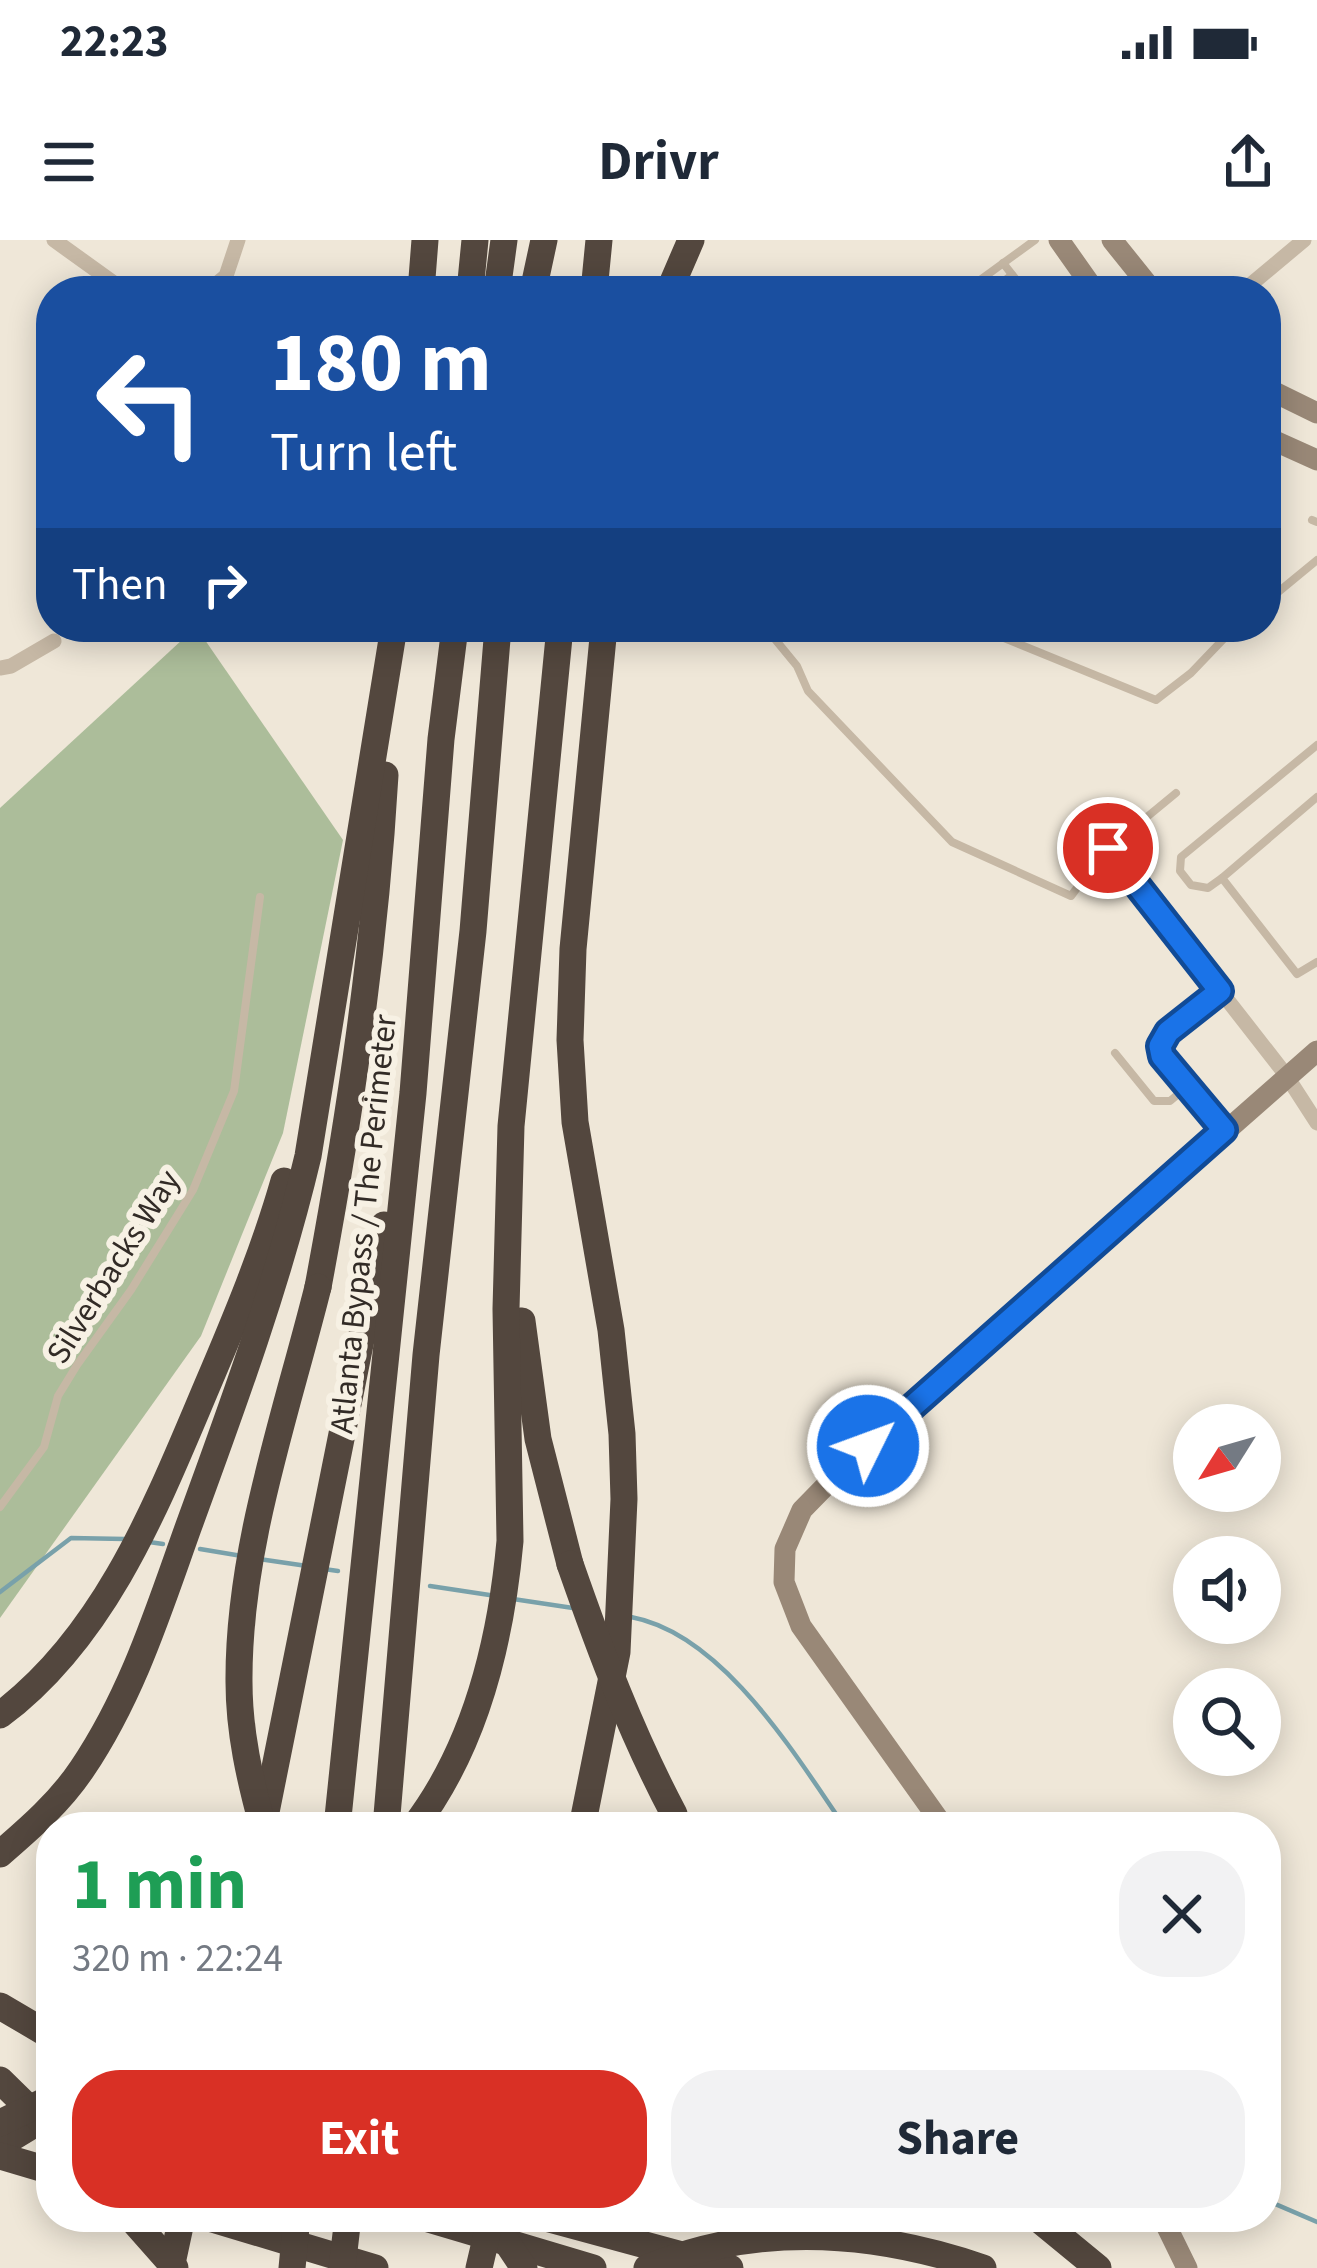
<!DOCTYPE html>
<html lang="en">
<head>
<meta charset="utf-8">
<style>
  :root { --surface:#fff; --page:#f2f2f3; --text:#1f2937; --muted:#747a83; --accent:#d93025 }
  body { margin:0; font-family:"Source Sans 3",sans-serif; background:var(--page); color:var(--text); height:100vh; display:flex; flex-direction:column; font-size:45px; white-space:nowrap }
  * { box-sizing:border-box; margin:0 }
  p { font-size:39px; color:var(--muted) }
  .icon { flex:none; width:66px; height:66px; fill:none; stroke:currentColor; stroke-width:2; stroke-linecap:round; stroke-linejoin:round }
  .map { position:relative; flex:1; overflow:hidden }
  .drawer { position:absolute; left:36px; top:1572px; width:1245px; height:420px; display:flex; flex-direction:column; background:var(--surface); border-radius:48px; box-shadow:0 6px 30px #0003 }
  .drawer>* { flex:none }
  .guide { position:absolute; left:36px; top:36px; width:1245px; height:366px; border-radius:48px; box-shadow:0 6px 30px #0003; background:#1a4fa0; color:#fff; overflow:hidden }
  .needle { width:78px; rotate:233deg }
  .buttons { position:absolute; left:1173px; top:1164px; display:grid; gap:24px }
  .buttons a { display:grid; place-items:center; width:108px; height:108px; border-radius:50%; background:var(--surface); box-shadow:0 6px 30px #0003; font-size:60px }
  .pin { position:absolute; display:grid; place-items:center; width:102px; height:102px; color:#fff; margin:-51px; border:6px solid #fff; border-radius:50%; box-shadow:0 3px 12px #0007 }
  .me { position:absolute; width:132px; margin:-66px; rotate:48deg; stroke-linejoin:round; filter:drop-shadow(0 0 9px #0008) }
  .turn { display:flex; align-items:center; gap:42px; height:252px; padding:0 36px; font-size:54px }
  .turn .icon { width:156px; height:156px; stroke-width:2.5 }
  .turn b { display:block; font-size:84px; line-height:102px }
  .then { display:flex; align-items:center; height:114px; padding:0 36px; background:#0003; gap:24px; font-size:45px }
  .round { display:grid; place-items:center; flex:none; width:126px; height:126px; border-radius:48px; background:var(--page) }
  .head { display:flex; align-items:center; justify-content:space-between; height:204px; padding:0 36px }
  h1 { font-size:72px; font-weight:700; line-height:90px; color:#1e9e55 }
  .primary-button { display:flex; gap:24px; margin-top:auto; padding:24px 36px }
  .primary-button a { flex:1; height:138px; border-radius:48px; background:var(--accent); color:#fff; font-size:48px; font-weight:700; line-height:138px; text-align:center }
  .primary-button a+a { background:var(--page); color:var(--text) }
  .status { display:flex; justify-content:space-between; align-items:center; height:84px; padding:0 60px; background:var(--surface); direction:ltr }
  .status svg { height:33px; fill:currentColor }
  header { display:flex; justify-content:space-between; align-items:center; height:156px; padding:0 36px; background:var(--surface); font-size:54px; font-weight:700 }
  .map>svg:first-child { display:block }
  .pitch { fill:#acbd9a }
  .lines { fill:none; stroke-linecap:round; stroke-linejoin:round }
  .stream { stroke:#79a1aa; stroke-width:4.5 }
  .lane { stroke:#c6b8a5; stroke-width:8 }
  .street { stroke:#c6b8a5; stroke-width:15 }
  .secondary { stroke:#987; stroke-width:21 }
  .highway { stroke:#53473e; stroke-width:27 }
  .highway-bridge { stroke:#53473e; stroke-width:27 }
  .route-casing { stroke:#114b97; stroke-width:30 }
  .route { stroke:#1a73e8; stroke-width:21 }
  .labels { text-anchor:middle; stroke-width:12; stroke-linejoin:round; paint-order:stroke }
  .street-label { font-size:33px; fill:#322b26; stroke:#f7f1e4 }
</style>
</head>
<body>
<div class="status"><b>22:23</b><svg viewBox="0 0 49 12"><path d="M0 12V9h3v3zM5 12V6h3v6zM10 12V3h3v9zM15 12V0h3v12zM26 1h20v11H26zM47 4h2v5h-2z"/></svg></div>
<header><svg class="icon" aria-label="menu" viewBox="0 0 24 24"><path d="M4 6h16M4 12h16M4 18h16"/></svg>Drivr<svg class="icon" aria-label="share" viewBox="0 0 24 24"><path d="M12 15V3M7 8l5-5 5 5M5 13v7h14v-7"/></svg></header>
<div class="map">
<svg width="1317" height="2028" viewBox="0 0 1317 2028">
  <rect width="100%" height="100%" fill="#efe7d8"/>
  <!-- pitch -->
  <path class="pitch" d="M196,387l147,213 -60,293 -82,203 -201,282v-810z"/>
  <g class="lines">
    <!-- stream -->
    <g class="stream">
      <path d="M149,1302l14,2"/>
      <path d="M200,1309l42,7"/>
      <path d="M259,1319l48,7"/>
      <path d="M324,1329l14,2"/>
      <path d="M430,1346l66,10"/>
      <path d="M0,1352l71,-54 54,1"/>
      <path d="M513,1359l60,9"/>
      <path d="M631,1377c92,17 164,138 214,210"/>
      <path d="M1266,1960l51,22"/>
    </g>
    <!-- lane -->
    <g class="lane">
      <path d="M1003,23l22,28"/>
      <path d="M965,51l70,-51"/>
      <path d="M991,51l21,-16"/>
      <path d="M1312,280l5,2"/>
      <path d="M1266,362l51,-42"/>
      <path d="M765,387l32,39 11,25 144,151 119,54 31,-42 74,-61"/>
      <path d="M977,387l179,73 35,-27 44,-46"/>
      <path d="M1204,388l17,10"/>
      <path d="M1317,557l-95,81 75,96 20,-12"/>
      <path d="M1222,638l-14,10 -17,-3 -11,-14 1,-14 136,-112"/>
      <path d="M1219,752l-51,40 -8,14 2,10 62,75"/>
      <path d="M1115,813l39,48h16l18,-15"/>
      <path d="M0,1267l44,-60 14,-51 19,-31 54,-75 62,-100 41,-99 26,-194"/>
    </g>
    <!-- street -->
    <g class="street">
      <path d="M54,0l71,51"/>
      <path d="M208,51l18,-15 12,-36"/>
      <path d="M1243,51l61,-51"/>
      <path d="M0,428l11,-2 43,-25"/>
      <path d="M1108,607l178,228 31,48"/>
    </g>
    <!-- secondary -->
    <g class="secondary">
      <path d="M1059,0l36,51"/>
      <path d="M1112,0l41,51"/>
      <path d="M1266,148l51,25"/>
      <path d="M1266,197l51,23"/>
      <path d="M944,1587l-143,-201 -17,-44 1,-33 17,-39 43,-44 472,-415"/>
      <path d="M1162,1977l25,51"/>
    </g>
    <!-- highway -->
    <g class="highway">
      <path d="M421,51l4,-51"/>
      <path d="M470,51l5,-51"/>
      <path d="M497,51l7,-51"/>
      <path d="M533,51l11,-51"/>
      <path d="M594,51l5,-51"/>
      <path d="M669,51l22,-51"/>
      <path d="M318,1047c32,-171 57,-339 67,-512"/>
      <path d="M522,1081l16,118 32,125"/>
      <path d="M0,1475c106,-79 157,-211 207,-329 29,-68 57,-135 77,-205"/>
      <path d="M263,1587l121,-602"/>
      <path d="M337,1587l76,-734 28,-354 14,-112"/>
      <path d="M386,1587l40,-472 47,-424 25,-304"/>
      <path d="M414,1587c62,-81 87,-186 96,-286l-4,-232 5,-183 49,-499"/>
      <path d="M582,1587l35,-175 7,-153 -2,-65 -11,-104 -36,-208 -5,-82 3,-91 31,-322"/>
      <path d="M0,1614c30,-26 60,-52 82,-85 50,-74 76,-157 106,-241 45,-123 90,-245 120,-372l86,-529"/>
      <path d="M0,1766l51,30"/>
      <path d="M0,1905l51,-31"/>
      <path d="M0,1916l51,15"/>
      <path d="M206,1977l169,51"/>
      <path d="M422,1977l171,51"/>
      <path d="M542,1977l188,51"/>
      <path d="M1036,1977l62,51"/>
      <path d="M171,2028l11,-51"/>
    </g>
    <!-- highway-bridge -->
    <g class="highway-bridge">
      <path d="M570,1324c30,86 61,169 104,250"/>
      <path d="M263,1587c-13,-47 -24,-95 -24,-145 -1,-133 47,-267 79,-395"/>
      <path d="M0,1840l51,50"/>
      <path d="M0,1883l51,-25"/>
      <path d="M130,1977l45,51"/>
      <path d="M490,1977l34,51"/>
      <path d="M292,2028l5,-51"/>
      <path d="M342,2028l6,-51"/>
      <path d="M479,2028l12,-51"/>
      <path d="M647,2028c110,-46 225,-38 336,0"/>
    </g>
  </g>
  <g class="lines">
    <defs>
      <path id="route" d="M868,1206l356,-316 -62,-74 -2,-10 8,-14 52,-41 -112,-143"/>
    </defs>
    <!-- route casing -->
    <use href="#route" class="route-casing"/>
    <!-- route -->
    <use href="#route" class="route"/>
  </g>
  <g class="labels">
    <!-- street labels -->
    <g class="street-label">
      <text transform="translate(362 984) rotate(-84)" y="12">Atlanta Bypass / The Perimeter</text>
      <text transform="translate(112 1026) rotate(-58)" y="12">Silverbacks Way</text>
    </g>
  </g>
</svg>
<div class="buttons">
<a><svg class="needle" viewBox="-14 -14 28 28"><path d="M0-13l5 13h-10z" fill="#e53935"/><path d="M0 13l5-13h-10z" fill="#747a83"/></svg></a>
<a><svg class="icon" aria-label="sound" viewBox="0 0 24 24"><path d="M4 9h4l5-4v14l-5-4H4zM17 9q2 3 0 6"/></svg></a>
<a><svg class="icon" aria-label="search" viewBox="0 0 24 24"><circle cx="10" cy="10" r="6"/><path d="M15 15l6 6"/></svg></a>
</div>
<div class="pin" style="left:1108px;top:608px;background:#d93025"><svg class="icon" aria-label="arrive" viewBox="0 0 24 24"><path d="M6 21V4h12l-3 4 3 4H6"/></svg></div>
<svg class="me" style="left:868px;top:1206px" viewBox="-20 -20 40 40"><circle r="17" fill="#1a73e8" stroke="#fff" stroke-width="3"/><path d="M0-11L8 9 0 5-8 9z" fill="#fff"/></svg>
<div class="guide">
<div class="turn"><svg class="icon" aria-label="left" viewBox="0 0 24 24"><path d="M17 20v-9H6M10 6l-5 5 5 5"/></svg><div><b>180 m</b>Turn left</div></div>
<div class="then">Then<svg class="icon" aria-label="right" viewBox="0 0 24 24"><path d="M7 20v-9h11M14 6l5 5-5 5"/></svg></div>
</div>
<section class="drawer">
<div class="head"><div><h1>1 min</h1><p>320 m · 22:24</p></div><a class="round"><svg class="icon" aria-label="close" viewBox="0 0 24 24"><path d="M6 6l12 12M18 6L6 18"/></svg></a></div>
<div class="primary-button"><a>Exit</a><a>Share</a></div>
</section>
</div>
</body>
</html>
